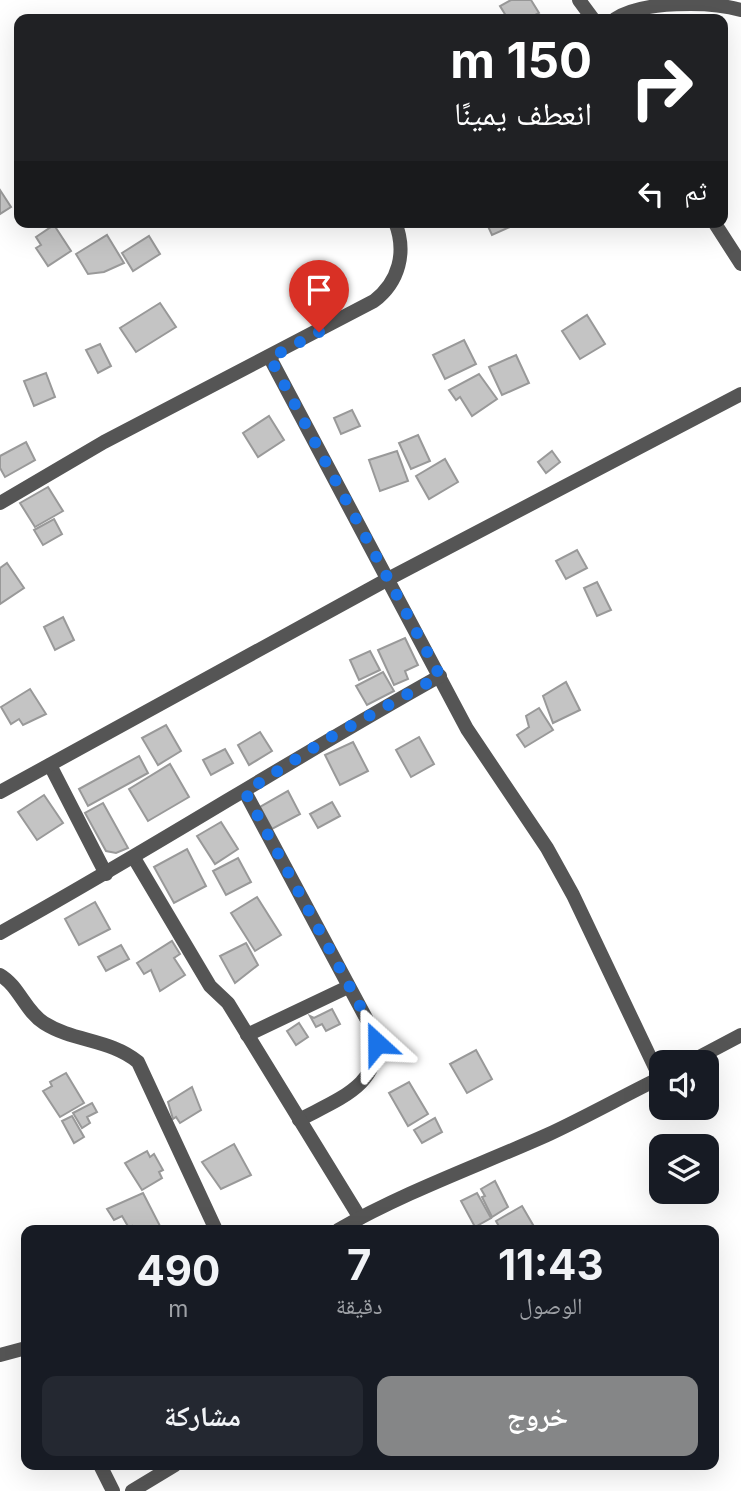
<!DOCTYPE html>
<html lang="ar">
<head>
<meta charset="utf-8">
<style>
  :root { --surface:#171b24; --page:#242831; --text:#f1f3f6; --muted:#9ea1a6; --accent:#858687 }
  body { margin:0; font-family:Inter,"Noto Naskh Arabic",sans-serif; background:var(--page); color:var(--text); direction:rtl; height:100vh; display:flex; flex-direction:column; font-size:26px; white-space:nowrap }
  * { box-sizing:border-box; margin:0 }
  p { font-size:23px; color:var(--muted) }
  .icon { flex:none; width:38px; height:38px; fill:none; stroke:currentColor; stroke-width:2; stroke-linecap:round; stroke-linejoin:round }
  .map { position:relative; flex:1; overflow:hidden; direction:ltr }
  .sheet { position:absolute; left:21px; top:1225px; width:698px; height:245px; display:flex; flex-direction:column; background:var(--surface); border-radius:14px; box-shadow:0 7px 28px #0002; direction:rtl }
  .sheet>* { flex:none }
  .banner { position:absolute; left:14px; top:14px; width:714px; height:214px; border-radius:14px; box-shadow:0 7px 28px #0002; direction:rtl; background:#202124; color:#fff; overflow:hidden }
  .controls { position:absolute; left:649px; top:1050px; display:grid; gap:14px }
  .controls a { display:grid; place-items:center; width:70px; height:70px; border-radius:14px; background:var(--surface); box-shadow:0 7px 28px #0002; font-size:35px }
  .pin { position:absolute; display:grid; place-items:center; width:60px; height:60px; color:#fff; margin:-72px -30px; border-radius:50% 50% 50% 0; rotate:-45deg; box-shadow:0 0 7px #0007 }
  .pin .icon { rotate:45deg }
  .me { position:absolute; width:77px; margin:-38px; rotate:336deg; stroke-linejoin:round; filter:drop-shadow(0 0 5px #0008) }
  .turn { display:flex; align-items:center; gap:24px; height:147px; padding:0 21px; font-size:32px }
  .turn .icon { width:91px; height:91px; stroke-width:2.5 }
  .turn b { display:block; font-size:49px; line-height:60px }
  .then { display:flex; align-items:center; height:66px; padding:0 21px; background:#0003; gap:14px; font-size:26px }
  .eta { display:flex; justify-content:space-evenly; align-items:center; height:119px; text-align:center }
  .eta b { font-size:42px; font-weight:700; line-height:49px }
  .button { display:flex; gap:14px; margin-top:auto; padding:14px 21px }
  .button a { flex:1; height:80px; border-radius:14px; background:var(--accent); color:#fff; font-size:28px; font-weight:700; line-height:80px; text-align:center }
  .button a+a { background:var(--page); color:var(--text) }
  .map>svg:first-child { display:block }
  .building { fill:#c4c4c4; stroke:#999; stroke-width:2 }
  .lines { fill:none; stroke-linecap:round; stroke-linejoin:round }
  .street { stroke:#555; stroke-width:14 }
  .route { stroke:#1a73e8; stroke-width:12; stroke-dasharray:0 21.6 }
</style>
</head>
<body>
<div class="map">
<svg width="741" height="1491" viewBox="0 0 741 1491">
  <rect width="100%" height="100%" fill="#fff"/>
  <!-- building -->
  <g class="building">
    <path d="M511,0h20l8,13 -11,6h-20l-8,-13z"/>
    <path d="M0,190l11,17 -11,7z"/>
    <path d="M486,222h35l-29,13z"/>
    <path d="M54,225l17,26 -23,15 -12,-18 5,-3 -5,-8z"/>
    <path d="M107,235l17,28 -20,9 -16,2 -12,-20z"/>
    <path d="M149,236l11,18 -27,17 -11,-18z"/>
    <path d="M160,303l16,24 -40,25 -16,-24z"/>
    <path d="M587,315l18,29 -25,15 -18,-28z"/>
    <path d="M464,340l12,24 -31,15 -12,-24z"/>
    <path d="M100,344l11,22 -13,7 -12,-23z"/>
    <path d="M516,355l13,28 -27,12 -13,-28z"/>
    <path d="M46,373l9,24 -21,9 -10,-25z"/>
    <path d="M479,374l18,25 -25,17 -12,-19 -4,3 -7,-10z"/>
    <path d="M352,410l8,16 -19,8 -7,-16z"/>
    <path d="M269,416l15,24 -26,17 -15,-24z"/>
    <path d="M418,435l12,26 -19,8 -12,-26z"/>
    <path d="M26,442l9,18 -30,17 -5,-9v-12z"/>
    <path d="M397,451l11,30 -28,10 -11,-31z"/>
    <path d="M552,451l8,11 -14,11 -8,-11z"/>
    <path d="M445,459l13,23 -29,17 -13,-23z"/>
    <path d="M48,487l15,24 -28,16 -15,-24z"/>
    <path d="M54,519l8,15 -19,11 -9,-15z"/>
    <path d="M577,550l10,18 -21,11 -10,-18z"/>
    <path d="M7,563l17,25 -24,16v-36z"/>
    <path d="M597,582l14,28 -14,6 -13,-28z"/>
    <path d="M63,617l11,23 -19,10 -11,-23z"/>
    <path d="M405,638l13,27 -13,6 3,8 -14,6 -16,-35z"/>
    <path d="M370,651l10,19 -21,10 -9,-20z"/>
    <path d="M383,672l11,19 -27,14 -11,-19z"/>
    <path d="M566,682l14,28 -27,13 -10,-27z"/>
    <path d="M30,689l16,25 -23,11 -4,-6 -8,5 -10,-17z"/>
    <path d="M539,708l14,22 -28,17 -8,-12 12,-8 -3,-11z"/>
    <path d="M166,725l15,26 -23,14 -16,-27z"/>
    <path d="M260,732l12,19 -23,14 -11,-20z"/>
    <path d="M419,737l15,27 -23,13 -15,-27z"/>
    <path d="M353,742l15,29 -28,14 -15,-30z"/>
    <path d="M225,749l8,14 -22,12 -8,-15z"/>
    <path d="M139,756l9,17 -60,33 -9,-17z"/>
    <path d="M170,764l19,33 -41,24 -19,-32z"/>
    <path d="M288,791l12,23 -28,15 -12,-22z"/>
    <path d="M44,795l19,28 -26,17 -19,-28z"/>
    <path d="M332,802l8,14 -22,12 -8,-14z"/>
    <path d="M103,803l25,45 -12,5 -10,-2 -21,-38z"/>
    <path d="M221,822l17,27 -23,15 -18,-28z"/>
    <path d="M187,849l19,37 -32,17 -20,-36z"/>
    <path d="M238,858l13,24 -25,13 -13,-24z"/>
    <path d="M257,897l24,38 -26,16 -24,-38z"/>
    <path d="M95,902l15,27 -31,16 -14,-26z"/>
    <path d="M172,941l8,13 -6,4 11,17 -25,16 -9,-21 -7,4 -7,-11z"/>
    <path d="M246,943l12,22 -23,18 -15,-27z"/>
    <path d="M121,945l8,14 -23,12 -8,-14z"/>
    <path d="M332,1009l8,15 -14,7 -4,-7 -6,3 -6,-11 4,2z"/>
    <path d="M299,1023l9,14 -12,8 -9,-14z"/>
    <path d="M476,1050l16,29 -25,14 -17,-29z"/>
    <path d="M66,1073l18,30 -24,14 -17,-26 9,-5 -2,-4z"/>
    <path d="M409,1082l19,32 -20,12 -19,-33z"/>
    <path d="M192,1087l9,23 -21,13 -4,-6 -3,2 -5,-17z"/>
    <path d="M92,1103l5,9 -10,5 3,6 -8,5 -9,-15z"/>
    <path d="M72,1116l12,21 -10,6 -12,-22z"/>
    <path d="M435,1118l7,14 -20,11 -8,-13z"/>
    <path d="M234,1144l17,31 -30,14 -19,-27z"/>
    <path d="M147,1151l3,6 4,-3 9,16 -4,2 3,6 -20,12 -17,-27z"/>
    <path d="M495,1181l13,26 -16,10 -10,-20 3,-1 -4,-7z"/>
    <path d="M143,1193l17,33 -8,4h-18l-2,-4 -3,2 -7,-12 -8,4 -7,-11z"/>
    <path d="M477,1193l14,25 -16,9 -14,-26z"/>
    <path d="M522,1206l14,24h-35l-5,-9z"/>
  </g>
  <g class="lines">
    <!-- street -->
    <g class="street">
      <path d="M579,0l14,19"/>
      <path d="M615,19c27,-18 94,-18 126,-9"/>
      <path d="M714,222l27,42"/>
      <path d="M270,358l197,371 80,119 26,47 87,183"/>
      <path d="M0,503l104,-61 270,-141c25,-19 33,-49 21,-79"/>
      <path d="M50,765l56,109"/>
      <path d="M0,792l390,-214 351,-184"/>
      <path d="M245,792l129,241c12,51 -38,67 -75,87"/>
      <path d="M134,858l76,128 18,17 132,215"/>
      <path d="M0,933c149,-82 291,-174 440,-257"/>
      <path d="M0,975c19,11 25,36 44,48 30,19 66,16 94,39l78,168"/>
      <path d="M247,1035l101,-48"/>
      <path d="M690,1062l51,-27"/>
      <path d="M338,1230c69,-39 137,-63 209,-95 39,-18 76,-39 115,-58"/>
      <path d="M0,1355l26,-7"/>
      <path d="M100,1465l13,26"/>
      <path d="M132,1491l43,-26"/>
    </g>
  </g>
  <g class="lines">
    <!-- route -->
    <path class="route" d="M319,332l-49,26 170,318 -116,65 -79,51 129,240 3,11"/>
  </g>
</svg>
<div class="controls">
<a><svg class="icon" aria-label="sound" viewBox="0 0 24 24"><path d="M4 9h4l5-4v14l-5-4H4zM17 9q2 3 0 6"/></svg></a>
<a><svg class="icon" aria-label="layers" viewBox="0 0 24 24"><path d="M12 4l9 5-9 5-9-5zM3 14l9 5 9-5"/></svg></a>
</div>
<div class="pin" style="left:319px;top:332px;background:#d93025"><svg class="icon" aria-label="arrive" viewBox="0 0 24 24"><path d="M6 21V4h12l-3 4 3 4H6"/></svg></div>
<svg class="me" style="left:377px;top:1043px" viewBox="-20 -20 40 40"><path d="M0-17L14 15 0 8-14 15z" fill="#1a73e8" stroke="#fff" stroke-width="4"/></svg>
<div class="banner">
<div class="turn"><svg class="icon" aria-label="right" viewBox="0 0 24 24"><path d="M7 20v-9h11M14 6l5 5-5 5"/></svg><div><b>150 m</b>انعطف يمينًا</div></div>
<div class="then">ثم<svg class="icon" aria-label="left" viewBox="0 0 24 24"><path d="M17 20v-9H6M10 6l-5 5 5 5"/></svg></div>
</div>
<section class="sheet">
<div class="eta">
<div><b>11:43</b><p>الوصول</p></div>
<div><b>7</b><p>دقيقة</p></div>
<div><b>490</b><p>m</p></div>
</div>
<div class="button"><a>خروج</a><a>مشاركة</a></div>
</section>
</div>
</body>
</html>
